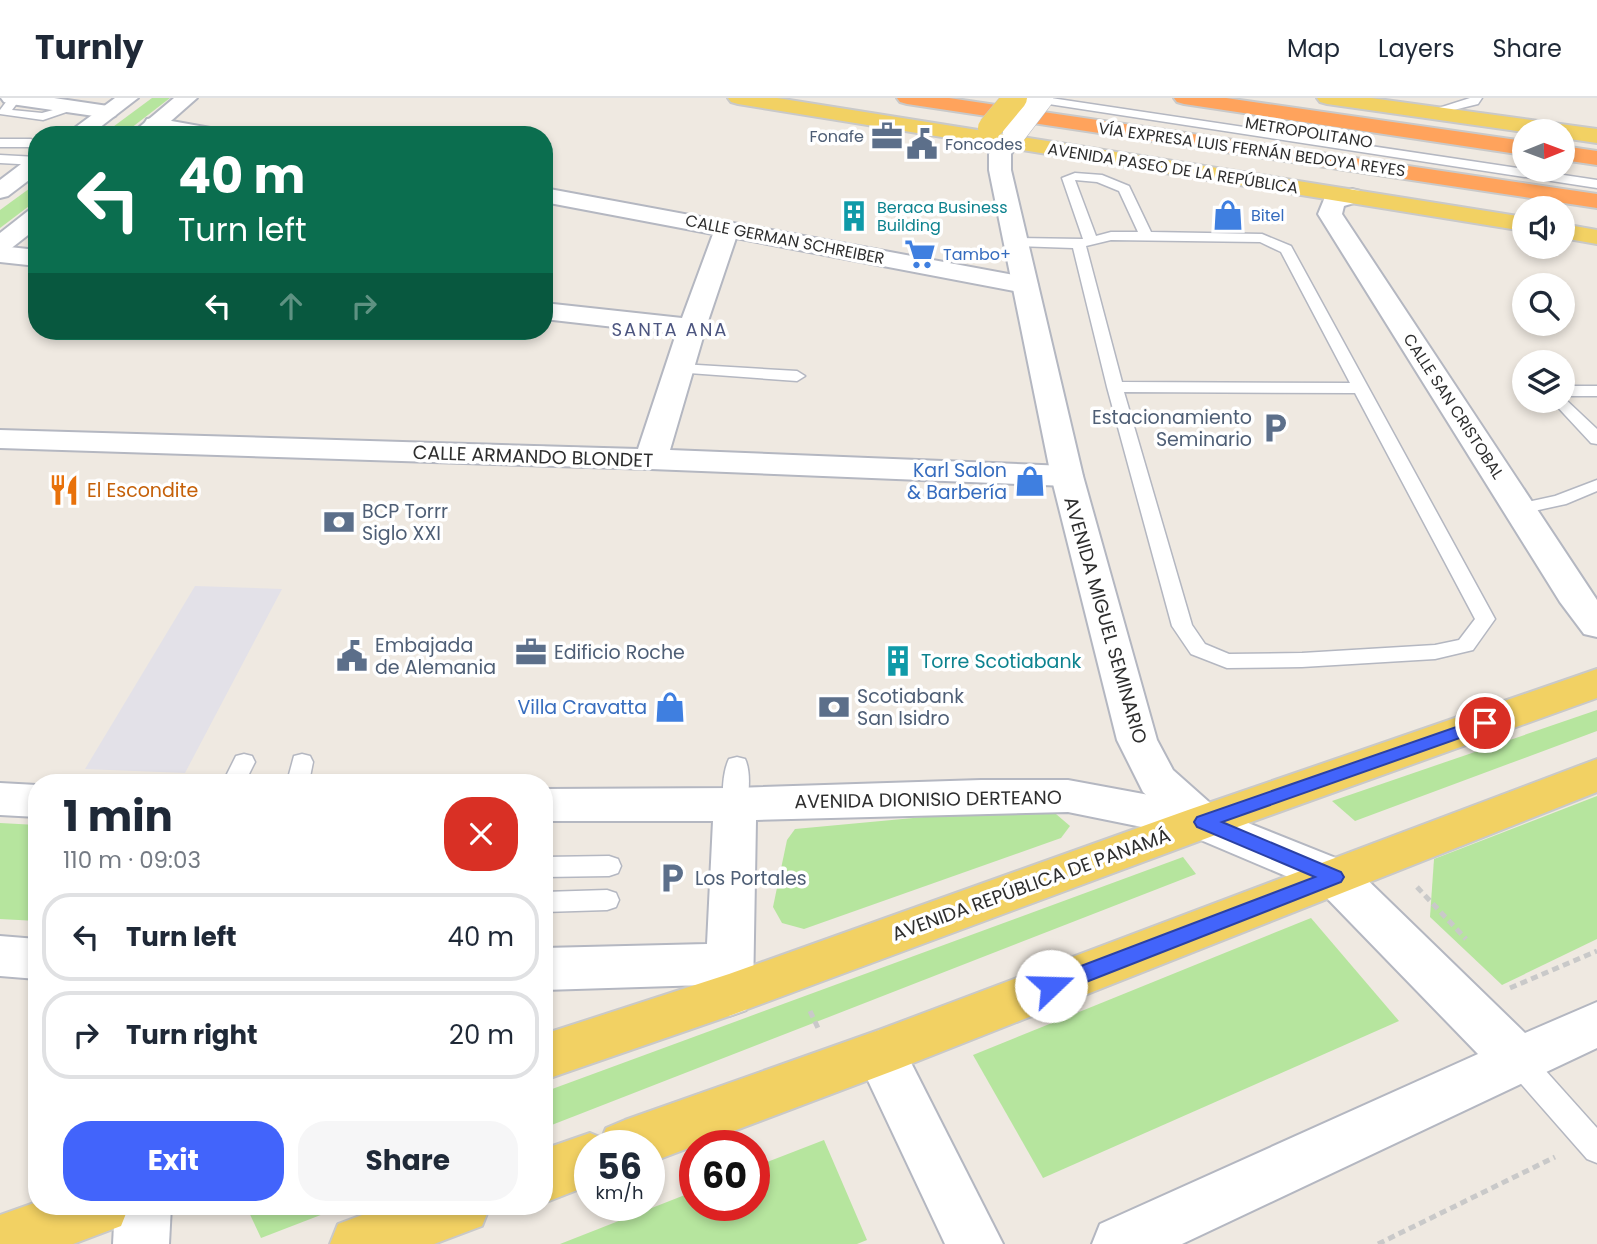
<!DOCTYPE html>
<html lang="en">
<head>
<meta charset="utf-8">
<style>
  :root { --surface:#fff; --page:#f6f6f7; --text:#1f2937; --muted:#747a83; --line:#e0e1e3; --accent:#4264fb }
  body { margin:0; font-family:Poppins,sans-serif; background:var(--page); color:var(--text); height:100vh; display:flex; flex-direction:column; font-size:26px; white-space:nowrap }
  * { box-sizing:border-box; margin:0 }
  p { font-size:23px; color:var(--muted) }
  .icon { flex:none; width:38px; height:38px; fill:none; stroke:currentColor; stroke-width:2; stroke-linecap:round; stroke-linejoin:round }
  .map { position:relative; flex:1; overflow:hidden }
  .panel { position:absolute; left:28px; top:676px; width:525px; height:441px; display:flex; flex-direction:column; background:var(--surface); border-radius:28px; box-shadow:0 4px 10px #0003 }
  .panel>* { flex:none }
  .guide { position:absolute; left:28px; top:28px; width:525px; height:214px; border-radius:28px; box-shadow:0 4px 10px #0003; background:#0b6e4f; color:#fff; overflow:hidden }
  .needle { width:46px; rotate:89deg }
  .tools { position:absolute; left:1512px; top:21px; display:grid; gap:14px }
  .tools a { display:grid; place-items:center; width:63px; height:63px; border-radius:50%; background:var(--surface); box-shadow:0 4px 10px #0003; font-size:35px }
  .speed { position:absolute; left:574px; top:1032px; display:flex; gap:14px; font-size:35px; font-weight:700; text-align:center }
  .speed>* { display:grid; place-content:center; width:91px; height:91px; border-radius:50%; background:var(--surface); box-shadow:0 4px 10px #0003; line-height:1 }
  .speed small { font-size:18px; font-weight:400 }
  .speed .limit { border:10px solid #d22; background:#fff; color:#111 }
  .pin { position:absolute; display:grid; place-items:center; width:60px; height:60px; color:#fff; margin:-30px; border:4px solid #fff; border-radius:50%; box-shadow:0 2px 7px #0007 }
  .me { position:absolute; width:77px; margin:-38px; rotate:69deg; stroke-linejoin:round; filter:drop-shadow(0 0 5px #0008) }
  .turn { display:flex; align-items:center; gap:24px; height:147px; padding:0 35px; font-size:32px }
  .turn .icon { width:91px; height:91px; stroke-width:2.5 }
  .turn b { display:block; font-size:49px; line-height:60px }
  .lanes { display:flex; align-items:center; height:66px; padding:0 35px; background:#0003; justify-content:center; gap:35px; direction:ltr }
  .lanes .off { opacity:.35 }
  .round { display:grid; place-items:center; flex:none; width:74px; height:74px; border-radius:28px; background:var(--page) }
  .headline { display:flex; align-items:center; justify-content:space-between; height:119px; padding:0 35px }
  h1 { font-size:42px; font-weight:700; line-height:52px }
  .action { display:flex; gap:14px; margin-top:auto; padding:14px 35px }
  .action a { flex:1; height:80px; border-radius:28px; background:var(--accent); color:#fff; font-size:28px; font-weight:700; line-height:80px; text-align:center }
  .action a+a { background:var(--page); color:var(--text) }
  ul { padding:0; list-style:none }
  li { display:flex; align-items:center; gap:21px; height:88px; margin:0 14px 10px; padding:0 21px; border:4px solid var(--line); border-radius:28px }
  li div { flex:1 }
  li b { display:block; font-size:26px }
  li em { font-style:normal }
  header { display:flex; align-items:center; gap:42px; box-sizing:border-box; height:98px; padding:0 35px; background:var(--surface); border-bottom:2px solid var(--line) }
  header strong { font-size:33px }
  nav { display:flex; gap:38px; margin-inline-start:auto; font-size:24px }
  .map>svg:first-child { display:block }
  .industrial { fill:#e3e1e8 }
  .green { fill:#b6e59e }
  .lines { fill:none; stroke-linecap:round; stroke-linejoin:round }
  .lane-casing { stroke:#b4b7c1; stroke-width:3 }
  .street-casing { stroke:#b4b7c1; stroke-width:4 }
  .secondary-casing { stroke:#b4b7c1; stroke-width:4 }
  .primary-casing { stroke:#c9c9c9; stroke-width:4 }
  .highway-casing { stroke:#c9c9c9; stroke-width:4 }
  .path { stroke:#c9c9c9; stroke-width:5; stroke-dasharray:7 4.5; stroke-linecap:butt }
  .lane { fill:#fff; fill-rule:evenodd }
  .street { fill:#fff; fill-rule:evenodd }
  .secondary { fill:#fff; fill-rule:evenodd }
  .primary { fill:#f2d163; fill-rule:evenodd }
  .highway { fill:#ffa35c; fill-rule:evenodd }
  .secondary-bridge-casing { stroke:#b4b7c1; stroke-width:25; stroke-linecap:butt }
  .primary-bridge-casing { stroke:#c9c9c9; stroke-width:25; stroke-linecap:butt }
  .secondary-bridge { stroke:#fff; stroke-width:24 }
  .primary-bridge { stroke:#f2d163; stroke-width:24 }
  .route { fill:#4264fb; stroke:#2b41a3; stroke-width:2 }
  .labels { text-anchor:middle; stroke-width:7; stroke-linejoin:round; paint-order:stroke }
  .far-street-label { font-size:16px; fill:#2e2e2e; stroke:#fff }
  .far-service-label { font-size:16px; fill:#4e5e75; stroke:#fff; text-anchor:end }
  .far-culture-label { font-size:16px; fill:#0d838f; stroke:#fff; text-anchor:start }
  .far-shop-label { font-size:16px; fill:#366cbe; stroke:#fff; text-anchor:start }
  .far-neighbourhood-label { font-size:18px; letter-spacing:2px; fill:#4d5680; stroke:#fff }
  .service-label { font-size:19px; fill:#4e5e75; stroke:#fff; text-anchor:start }
  .street-label { font-size:19px; fill:#2e2e2e; stroke:#fff }
  .shop-label { font-size:19px; fill:#366cbe; stroke:#fff; text-anchor:end }
  .food-label { font-size:19px; fill:#c56008; stroke:#fff; text-anchor:start }
  .culture-label { font-size:19px; fill:#0d838f; stroke:#fff; text-anchor:start }
</style>
</head>
<body>
<header>
<strong>Turnly</strong>
<nav><a>Map</a><a>Layers</a><a>Share</a></nav>
</header>
<div class="map">
<svg width="1597" height="1146" viewBox="0 0 1597 1146">
  <rect width="100%" height="100%" fill="#efe9e1"/>
  <!-- industrial -->
  <path class="industrial" d="M195,488l87,3 -97,184 -100,-4z"/>
  <!-- green -->
  <g class="green">
    <path d="M152,0h18l-48,37h-20z"/>
    <path d="M37,85v17l-37,28v-18z"/>
    <path d="M1597,612v21l-242,90 -23,-20z"/>
    <path d="M1597,698v143l-95,46 -72,-68 4,-58z"/>
    <path d="M1020,710h29l21,18 -9,12 -257,91 -22,-6 -9,-16 14,-67 8,-11z"/>
    <path d="M0,725l37,2v96l-37,-2z"/>
    <path d="M1183,759l13,17 -652,254v-36z"/>
    <path d="M1311,820l88,103 -356,157 -70,-123z"/>
    <path d="M824,1042l43,100 -10,4h-297l135,-53v15h59v-39z"/>
    <path d="M246,1108h98l-83,32z"/>
  </g>
  <g class="lines">
    <defs>
      <g id="lane">
        <path d="M9,0h12l-9,12 30,3 33,-9 6,3 -38,13 -43,-6v-4z"/>
        <path d="M1023,0h28l546,82v8l-568,-87z"/>
        <path d="M1470,0h12l-4,6 -49,12 -6,-3z"/>
        <path d="M0,41h31l6,4 -6,4h-31z"/>
        <path d="M0,57l37,2v8l-37,-2z"/>
        <path d="M1075,75l27,2 27,11 22,46 111,2 29,12 204,373 -22,31 -38,9 -133,8 -75,1 -36,-14 -19,-28 -65,-239 -34,-139 -57,-2 -7,-4 7,-4 67,1 -21,-61zM1075,82l22,2 22,9 19,41h-27l-15,4zM1111,142l149,2 21,10 69,131 -228,-1 -36,-136zM1124,294l231,1 120,226 -16,21 -24,5 -133,8 -73,1 -24,-10 -13,-19z"/>
        <path d="M681,266l116,7 8,5 -8,5 -122,-9 -2,-3 2,-3z"/>
        <rect x="1563" y="288" width="34" height="10"/>
        <path d="M1563,299l34,32v15l-6,-1 -39,-42h11z"/>
        <path d="M1597,382v11l-31,13 -46,10 -9,-5 3,-4 41,-9z"/>
        <path d="M244,656l8,2 3,6 -10,20h-22l13,-26z"/>
        <path d="M302,656l8,2 3,6 -4,20h-22l7,-26z"/>
        <path d="M737,659l8,2c6,12 5,40 -2,51l-8,3 -8,-3c-7,-11 -4,-39 2,-51z"/>
        <path d="M609,758l9,3 3,7 -3,7 -9,3 -65,1v-20z"/>
        <path d="M607,792l9,3 3,7 -3,7 -9,3 -63,2v-20z"/>
        <path d="M1518,949l10,4 69,77v35l-10,-4 -79,-90 -4,-9 4,-9z"/>
      </g>
      <g id="street">
        <path d="M1,0h53l54,8 7,2 3,4 -3,4 -7,2 -97,-14 -7,-2z"/>
        <path d="M155,20l61,11 8,1 3,5h-48l-32,-6 -3,-5 3,-5z"/>
        <path d="M544,90l481,89 9,2 4,6 -4,6 -9,2 -289,-55 -30,89 -36,123 397,16 11,3 5,7 -5,7 -11,3 -416,-17 -651,-21v-18l638,19 38,-115 -132,-15v-16l138,15 31,-84 -169,-32z"/>
        <path d="M1352,91l8,2 4,5 -4,5 -16,5 -2,8 255,386v37l-13,-3 -24,-32 -242,-388 7,-17z"/>
        <path d="M0,148l37,4v16l-37,-4z"/>
        <path d="M981,682h87l135,25 148,59 174,169 72,-31v46l-415,196h-90l8,-20 378,-170 -159,-164 -123,-52 -128,-26 -312,8 -3,175 -7,15 -17,6 -17,-6 -7,-15v-10l-161,5v-42l163,-4 6,-123h-169v-32l191,-1z"/>
        <path d="M0,685l37,2v32l-37,-2z"/>
        <path d="M0,838l37,3v40l-37,-3z"/>
        <path d="M880,932l18,7 105,207h-58l-90,-191 7,-16z"/>
        <path d="M115,1108h56l-2,38h-56z"/>
      </g>
      <g id="secondary">
        <path d="M115,0h23l-48,37h-25z"/>
        <path d="M174,0h23l-42,37h-25z"/>
        <path d="M1015,28l8,1 3,5 -15,22v16l72,306 74,264 16,30 45,40 7,12 -7,12 -15,5 -15,-5 -45,-42 -26,-52 -66,-264 -62,-306v-16l18,-27z"/>
        <path d="M37,58v18l-29,22 -8,2v-18l29,-22z"/>
        <path d="M37,111v19l-28,22 -9,3v-20l28,-22z"/>
      </g>
      <g id="primary">
        <path d="M728,0h49l747,119v14l-786,-127 -7,-2z"/>
        <path d="M1317,0h54l226,31v14l-34,-5v-7l-39,1 -197,-28 -7,-2z"/>
        <path d="M1563,126l34,6v14l-34,-6z"/>
        <path d="M1597,571v29l-379,136 -489,182 -185,64v-46l185,-60 459,-164z"/>
        <path d="M1597,661v33l-699,277 -249,94v-17h-59v39l-46,18v-54l46,-16 12,5 4,-10 19,-8 254,-90z"/>
        <path d="M37,1104v4h92l-8,20 -48,18h-73v-29z"/>
        <path d="M386,1108h104l-8,20 -48,18h-104l8,-20z"/>
      </g>
      <g id="highway">
        <path d="M897,0h52l648,96v14l-690,-104 -7,-2z"/>
        <path d="M1174,0h52l298,43v14l-340,-51 -7,-2z"/>
        <path d="M1563,48l34,5v14l-34,-5z"/>
      </g>
    </defs>
    <!-- lane casing -->
    <use href="#lane" class="lane-casing"/>
    <!-- street casing -->
    <use href="#street" class="street-casing"/>
    <!-- secondary casing -->
    <use href="#secondary" class="secondary-casing"/>
    <!-- primary casing -->
    <use href="#primary" class="primary-casing"/>
    <!-- highway casing -->
    <use href="#highway" class="highway-casing"/>
    <!-- path -->
    <g class="path">
      <path d="M1417,789l49,52"/>
      <path d="M1510,890l87,-37"/>
      <path d="M810,913l8,17"/>
      <path d="M1378,1146l177,-87"/>
    </g>
    <!-- lane -->
    <use href="#lane" class="lane"/>
    <!-- street -->
    <use href="#street" class="street"/>
    <!-- secondary -->
    <use href="#secondary" class="secondary"/>
    <!-- primary -->
    <use href="#primary" class="primary"/>
    <!-- highway -->
    <use href="#highway" class="highway"/>
    <defs>
      <path id="secondary-bridge" d="M1015,34l26,-34"/>
      <path id="primary-bridge" d="M990,30l25,-30"/>
    </defs>
    <!-- secondary-bridge casing -->
    <use href="#secondary-bridge" class="secondary-bridge-casing"/>
    <!-- primary-bridge casing -->
    <use href="#primary-bridge" class="primary-bridge-casing"/>
    <!-- secondary-bridge -->
    <use href="#secondary-bridge" class="secondary-bridge"/>
    <!-- primary-bridge -->
    <use href="#primary-bridge" class="primary-bridge"/>
  </g>
  <!-- route -->
  <path class="route" d="M1485,619l6,2 3,4 -3,4 -269,95 119,50 3,5 -3,5 -283,111 -7,2 -7,-2 -3,-7 3,-6 271,-103 -118,-50 -3,-5 3,-5z"/>
  <!-- icons -->
  <defs>
    <symbol id="office-bare" viewBox="-9 -9 18 18"><path d="M-6-3h4V-5.5h4V-3h4V5H-6ZM-1-4.5V-3h2v-1.5ZM-6 0V1H6V0Z" fill="#5c6f8a" stroke="#fff" stroke-width="2.5" paint-order="stroke"/></symbol>
    <symbol id="civic-bare" viewBox="-9 -9 18 18"><path d="M-.6-6.5H3V-4.5H.6V-3L4-1V1h2V6H-6V1h2V-1L-.6-3ZM-1.2 2.5V6h2.4V2.5Z" fill="#5c6f8a" stroke="#fff" stroke-width="2.5" paint-order="stroke"/></symbol>
    <symbol id="shop-bare" viewBox="-9 -9 18 18"><path d="M-5-2.5h2.3a2.7 3.5 0 0 1 5.4 0H5L5.5 6h-11ZM-1.5-2.5h3a1.5 2.3 0 0 0-3 0Z" fill="#3f7fe0" stroke="#fff" stroke-width="2.5" paint-order="stroke"/></symbol>
    <symbol id="building-bare" viewBox="-9 -9 18 18"><path d="M-4-6H4V6H1V3H-1V6H-4ZM-2.5-4.3h1.7v1.8h-1.7ZM.8-4.3h1.7v1.8H.8ZM-2.5-1h1.7V.8h-1.7ZM.8-1h1.7V.8H.8Z" fill="#0f9aa8" stroke="#fff" stroke-width="2.5" paint-order="stroke"/></symbol>
    <symbol id="supermarket-bare" viewBox="-9 -9 18 18"><path d="M-6-5.5h2.5l.6 2H6L4.5 2H-2.5L-4.4-4H-6ZM-1.5 3.2a1.3 1.3 0 1 0 .1 0ZM3 3.2a1.3 1.3 0 1 0 .1 0Z" fill="#3f7fe0" stroke="#fff" stroke-width="2.5" paint-order="stroke"/></symbol>
    <symbol id="parking-bare" viewBox="-9 -9 18 18"><path d="M-3.5-5.5H1a3.5 3.5 0 0 1 0 7H-1V5.5H-3.5ZM-1-3.4V-.6H.8a1.4 1.4 0 0 0 0-2.8Z" fill="#5c6f8a" stroke="#fff" stroke-width="2.5" paint-order="stroke"/></symbol>
    <symbol id="restaurant-bare" viewBox="-9 -9 18 18"><path d="M-5-6h1v4h1v-4h1v4h1v-4h1v5L-1.5 .5V6h-2V.5L-5-1ZM5-6V6H3V1.5H1.5Q1.5-4 5-6Z" fill="#e8710a" stroke="#fff" stroke-width="2.5" paint-order="stroke"/></symbol>
    <symbol id="bank-bare" viewBox="-9 -9 18 18"><path d="M-6-4H6V4H-6ZM0-2.3a2.3 2.3 0 1 0 0 4.6a2.3 2.3 0 1 0 0-4.6Z" fill="#5c6f8a" stroke="#fff" stroke-width="2.5" paint-order="stroke"/></symbol>
  </defs>
  <g fill-rule="evenodd">
    <use href="#office-bare" x="865" y="16" width="44" height="44"/>
    <use href="#civic-bare" x="900" y="24" width="44" height="44"/>
    <use href="#shop-bare" x="1206" y="95" width="44" height="44"/>
    <use href="#building-bare" x="832" y="96" width="44" height="44"/>
    <use href="#supermarket-bare" x="898" y="134" width="44" height="44"/>
    <use href="#parking-bare" x="1253" y="308" width="44" height="44"/>
    <use href="#shop-bare" x="1008" y="361" width="44" height="44"/>
    <use href="#restaurant-bare" x="42" y="370" width="44" height="44"/>
    <use href="#bank-bare" x="317" y="402" width="44" height="44"/>
    <use href="#office-bare" x="509" y="532" width="44" height="44"/>
    <use href="#civic-bare" x="330" y="536" width="44" height="44"/>
    <use href="#building-bare" x="876" y="541" width="44" height="44"/>
    <use href="#shop-bare" x="648" y="587" width="44" height="44"/>
    <use href="#bank-bare" x="812" y="587" width="44" height="44"/>
    <use href="#parking-bare" x="650" y="758" width="44" height="44"/>
  </g>
  <g class="labels">
    <!-- far-street labels -->
    <g class="far-street-label">
      <text transform="translate(1309 34) rotate(9)" y="6">METROPOLITANO</text>
      <text transform="translate(1252 51) rotate(8)" y="6">VÍA EXPRESA LUIS FERNÁN BEDOYA REYES</text>
      <text transform="translate(1173 70) rotate(9)" y="6">AVENIDA PASEO DE LA REPÚBLICA</text>
      <text transform="translate(785 141) rotate(11)" y="6">CALLE GERMAN SCHREIBER</text>
      <text transform="translate(1454 308) rotate(57)" y="6">CALLE SAN CRISTOBAL</text>
    </g>
    <!-- far-service labels -->
    <g class="far-service-label">
      <text x="864" y="44">Fonafe</text>
      <text x="945" y="52" text-anchor="start">Foncodes</text>
    </g>
    <!-- far-culture labels -->
    <g class="far-culture-label">
      <text x="877" y="115">Beraca Business<tspan x="877" dy="18">Building</tspan></text>
    </g>
    <!-- far-shop labels -->
    <g class="far-shop-label">
      <text x="1251" y="123">Bitel</text>
      <text x="943" y="162">Tambo+</text>
    </g>
    <!-- far-neighbourhood labels -->
    <g class="far-neighbourhood-label">
      <text x="670" y="238">SANTA ANA</text>
    </g>
    <!-- service labels -->
    <g class="service-label">
      <text x="1252" y="326" text-anchor="end">Estacionamiento<tspan x="1252" dy="22">Seminario</tspan></text>
      <text x="362" y="420">BCP Torrr<tspan x="362" dy="22">Siglo XXI</tspan></text>
      <text x="375" y="554">Embajada<tspan x="375" dy="22">de Alemania</tspan></text>
      <text x="554" y="561">Edificio Roche</text>
      <text x="857" y="605">Scotiabank<tspan x="857" dy="22">San Isidro</tspan></text>
      <text x="695" y="787">Los Portales</text>
    </g>
    <!-- street labels -->
    <g class="street-label">
      <text transform="translate(533 358) rotate(2)" y="7">CALLE ARMANDO BLONDET</text>
      <text transform="translate(1106 522) rotate(74)" y="7">AVENIDA MIGUEL SEMINARIO</text>
      <text transform="translate(928 701) rotate(-1)" y="7">AVENIDA DIONISIO DERTEANO</text>
      <text transform="translate(1031 786) rotate(-20)" y="7">AVENIDA REPÚBLICA DE PANAMÁ</text>
    </g>
    <!-- shop labels -->
    <g class="shop-label">
      <text x="1007" y="379">Karl Salon<tspan x="1007" dy="22">&amp; Barbería</tspan></text>
      <text x="647" y="616">Villa Cravatta</text>
    </g>
    <!-- food labels -->
    <g class="food-label">
      <text x="87" y="399">El Escondite</text>
    </g>
    <!-- culture labels -->
    <g class="culture-label">
      <text x="921" y="570">Torre Scotiabank</text>
    </g>
  </g>
</svg>
<div class="tools">
<a><svg class="needle" viewBox="-14 -14 28 28"><path d="M0-13l5 13h-10z" fill="#e53935"/><path d="M0 13l5-13h-10z" fill="#747a83"/></svg></a>
<a><svg class="icon" aria-label="sound" viewBox="0 0 24 24"><path d="M4 9h4l5-4v14l-5-4H4zM17 9q2 3 0 6"/></svg></a>
<a><svg class="icon" aria-label="search" viewBox="0 0 24 24"><circle cx="10" cy="10" r="6"/><path d="M15 15l6 6"/></svg></a>
<a><svg class="icon" aria-label="layers" viewBox="0 0 24 24"><path d="M12 4l9 5-9 5-9-5zM3 14l9 5 9-5"/></svg></a>
</div>
<div class="speed"><div>56<small>km/h</small></div><div class="limit">60</div></div>
<div class="pin" style="left:1485px;top:625px;background:#d93025"><svg class="icon" aria-label="arrive" viewBox="0 0 24 24"><path d="M6 21V4h12l-3 4 3 4H6"/></svg></div>
<svg class="me" style="left:1051px;top:888px" viewBox="-20 -20 40 40"><circle r="19" fill="#fff"/><path d="M0-13L10 11 0 6-10 11z" fill="#4264fb"/></svg>
<div class="guide">
<div class="turn"><svg class="icon" aria-label="left" viewBox="0 0 24 24"><path d="M17 20v-9H6M10 6l-5 5 5 5"/></svg><div><b>40 m</b>Turn left</div></div>
<div class="lanes"><svg class="icon" aria-label="left" viewBox="0 0 24 24"><path d="M17 20v-9H6M10 6l-5 5 5 5"/></svg><svg class="icon off" aria-label="ahead" viewBox="0 0 24 24"><path d="M12 20V5M6 11l6-6 6 6"/></svg><svg class="icon off" aria-label="right" viewBox="0 0 24 24"><path d="M7 20v-9h11M14 6l5 5-5 5"/></svg></div>
</div>
<section class="panel">
<div class="headline"><div><h1>1 min</h1><p>110 m · 09:03</p></div><a class="round" style="background:#d93025;color:#fff"><svg class="icon" aria-label="close" viewBox="0 0 24 24"><path d="M6 6l12 12M18 6L6 18"/></svg></a></div>
<ul>
<li><svg class="icon" aria-label="left" viewBox="0 0 24 24"><path d="M17 20v-9H6M10 6l-5 5 5 5"/></svg><div><b>Turn left</b></div><em>40 m</em></li>
<li><svg class="icon" aria-label="right" viewBox="0 0 24 24"><path d="M7 20v-9h11M14 6l5 5-5 5"/></svg><div><b>Turn right</b></div><em>20 m</em></li>
</ul>
<div class="action"><a>Exit</a><a>Share</a></div>
</section>
</div>
</body>
</html>
